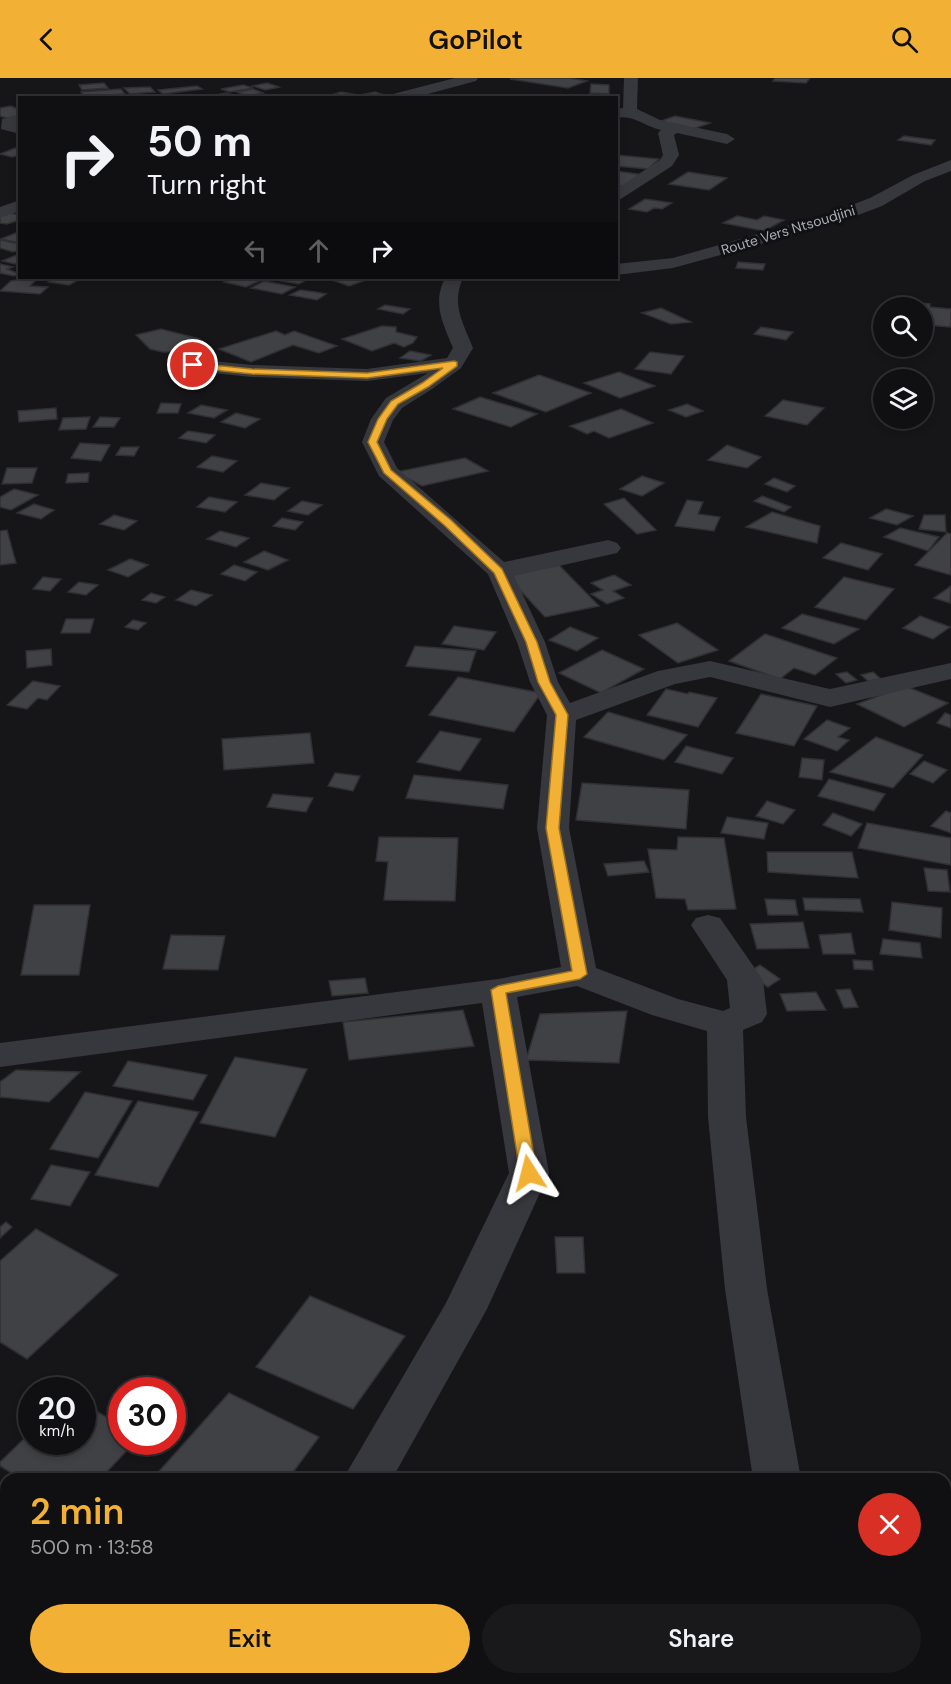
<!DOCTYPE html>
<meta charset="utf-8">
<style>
:root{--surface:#101012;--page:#19191b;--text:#f1f3f6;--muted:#9c9d9f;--line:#303032;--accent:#f2b134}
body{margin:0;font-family:"DM Sans",sans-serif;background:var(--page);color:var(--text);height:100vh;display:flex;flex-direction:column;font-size:22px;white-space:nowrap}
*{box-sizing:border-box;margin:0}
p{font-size:20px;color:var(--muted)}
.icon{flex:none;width:33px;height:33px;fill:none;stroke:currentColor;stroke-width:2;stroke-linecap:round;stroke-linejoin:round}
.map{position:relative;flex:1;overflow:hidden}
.sheet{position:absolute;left:0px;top:1395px;width:951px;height:212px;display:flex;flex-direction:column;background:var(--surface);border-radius:18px 18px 0 0;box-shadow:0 3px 9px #0003,0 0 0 2px var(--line)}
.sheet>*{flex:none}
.top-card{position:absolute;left:18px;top:18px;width:600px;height:183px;border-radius:0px;box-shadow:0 3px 9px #0003,0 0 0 2px var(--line);background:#101012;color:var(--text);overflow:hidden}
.fabs{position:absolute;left:873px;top:219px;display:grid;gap:12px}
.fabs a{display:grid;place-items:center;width:60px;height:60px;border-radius:50%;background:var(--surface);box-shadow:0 3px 9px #0003,0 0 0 2px var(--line);font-size:30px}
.speed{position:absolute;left:18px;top:1299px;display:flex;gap:12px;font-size:30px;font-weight:700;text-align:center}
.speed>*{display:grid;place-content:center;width:78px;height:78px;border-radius:50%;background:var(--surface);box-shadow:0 3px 9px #0003,0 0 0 2px var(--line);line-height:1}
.speed small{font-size:15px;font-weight:400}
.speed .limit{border:9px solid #d22;background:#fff;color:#111}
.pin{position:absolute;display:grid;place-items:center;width:51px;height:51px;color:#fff;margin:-26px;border:3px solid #fff;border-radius:50%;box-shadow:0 2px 6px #0007}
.me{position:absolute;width:66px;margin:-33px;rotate:351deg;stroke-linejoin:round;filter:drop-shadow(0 0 4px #0008)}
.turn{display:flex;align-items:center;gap:21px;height:126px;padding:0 30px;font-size:27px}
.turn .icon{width:78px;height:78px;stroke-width:2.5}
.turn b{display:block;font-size:42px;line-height:51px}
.lanes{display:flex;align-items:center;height:57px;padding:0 30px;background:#0003;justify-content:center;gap:30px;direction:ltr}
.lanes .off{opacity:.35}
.round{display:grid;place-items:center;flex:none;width:63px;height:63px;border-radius:32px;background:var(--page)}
.head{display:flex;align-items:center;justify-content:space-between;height:102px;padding:0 30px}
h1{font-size:36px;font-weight:600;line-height:45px;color:var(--accent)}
.action{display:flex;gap:12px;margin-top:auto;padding:12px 30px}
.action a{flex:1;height:69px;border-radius:36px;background:var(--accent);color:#111;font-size:24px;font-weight:600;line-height:69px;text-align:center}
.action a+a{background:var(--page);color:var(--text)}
header{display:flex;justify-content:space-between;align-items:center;height:78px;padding:0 30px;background:var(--accent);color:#111;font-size:27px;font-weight:600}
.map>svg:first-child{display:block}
</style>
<header><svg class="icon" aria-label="back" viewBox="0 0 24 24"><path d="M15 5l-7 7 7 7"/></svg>GoPilot<svg class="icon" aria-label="search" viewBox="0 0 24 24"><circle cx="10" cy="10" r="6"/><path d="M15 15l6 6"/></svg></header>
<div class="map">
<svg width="951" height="1606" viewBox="0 0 951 1606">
<rect width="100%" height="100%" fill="#161618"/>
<path fill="#404145" stroke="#303034" stroke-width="1.5" d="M513 0H570L587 3 568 10 510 1Z
M775 0H810L806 5 773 3Z
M104 5 108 10 82 12 79 7Z
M267 5 279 9 265 12 253 8Z
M591 6 609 7V16L590 15Z
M243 7 253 10 230 14 221 11Z
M197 8 202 11 163 16 158 12Z
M150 9 155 14 130 16 124 10Z
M121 11 125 16 84 19 81 14Z
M253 11 263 15 247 18 237 14Z
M341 14 358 17 350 20 328 18Z
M375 14 387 18 370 20 361 17Z
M226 15 241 19H207Z
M11 28 20 32V38L6 40 0 38V30Z
M675 38 710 45 693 51 658 44Z
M904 58 935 62 931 67 898 62Z
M15 70 20 71V77L12 79 0 76Z
M616 77 659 81 648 91 616 88Z
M616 93 644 97 626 109 616 107Z
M688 94 727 100 709 112 669 106Z
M645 121 672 125 662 131 654 130 647 134 629 131Z
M10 135 20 137V142L7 146 0 145V138Z
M737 138 757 142 764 138 784 142 764 153 723 145Z
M18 154 20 165 1 161Z
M0 162 20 166V172L13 174 0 170Z
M19 176 20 187 2 183Z
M738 184 765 186 763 192 736 190Z
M0 186 13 189 7 191 20 196 14 198 0 195Z
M55 200H82L69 207 48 204Z
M234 200H244L259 203 246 209 224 204Z
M271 200H310L299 206 269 201Z
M341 200H366L369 201 349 208 332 202Z
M22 201 36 202 30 208 48 209 40 216 0 213 11 203Z
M264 203 295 209 282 216 251 210Z
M300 212 315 214 326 216 317 222 290 217Z
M910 224 930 226V229L951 231V249L926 247 922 242V230H910Z
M385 227 410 231 403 236 378 231Z
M661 230 691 244 671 246 642 235Z
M382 248 396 249V254L417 259 413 265 404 269 394 265 372 273 342 261Z
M761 249 793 254 786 262 754 256Z
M161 251 200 261 198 274H163L150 271 136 257Z
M276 253 285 257 294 253 337 268 319 275 293 267 251 284 219 271Z
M410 273 431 277 421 283 400 280Z
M650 274 684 278 671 296 635 291Z
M619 294 655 308 620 320 584 305Z
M539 297 591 315 546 334 493 315Z
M480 319 537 336 511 349 453 331Z
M783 322 824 330 807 347 765 338Z
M161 325 181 326 178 335H157Z
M687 326 703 333 686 339 669 332Z
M201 327 227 332 214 340 188 335Z
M56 330 57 341 19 344 18 333Z
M621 331 653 345 609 360 594 353 587 356 570 348Z
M236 335 260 341 245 350 221 344Z
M90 339 86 351 59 352 63 340Z
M100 339 120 340 114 349H93Z
M188 353 215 357 206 365 179 360Z
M80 365 110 367 101 383 71 380Z
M727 367 761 379 747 390 708 382Z
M121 369H139L134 378 116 377Z
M212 378 237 383 223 394 197 389Z
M465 380 488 393 422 408 396 394Z
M7 390H37L32 405 2 406Z
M89 395 88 404 66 405 68 396Z
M642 398 664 405 642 418 620 411Z
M774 400 795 408 787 414 765 406Z
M261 405 289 410 274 422 245 417Z
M14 411 38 417 11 432 0 429V419Z
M762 418 791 429 784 434 754 423Z
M209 419 237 424 225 434 197 429Z
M624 420 656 452 637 456 604 426Z
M687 422 703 424 698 436 720 439 714 453 675 448Z
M302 423 322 427 308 437 288 433Z
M34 426 54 432 41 441 17 435Z
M886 431 913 438 897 447 870 440Z
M772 434 820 448 817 465 746 449Z
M114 437 137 443 124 452 100 446Z
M924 437H945L946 454 919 451Z
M282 440 303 444 295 452 273 448Z
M900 450 939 459 928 473 884 459Z
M7 452 16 485 0 487V453Z
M220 453 249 460 236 469 207 461Z
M947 455 951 456V497L915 487Z
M841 465 882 476 868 492 823 480Z
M264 473 288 482 268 492 244 484Z
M130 481 148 487 128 499 108 492Z
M234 487 257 494 245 503 221 496Z
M559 487 599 528 545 539 506 497Z
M614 497 631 507 613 513 624 520 607 526 591 516 603 512 591 505Z
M43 499 61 501 50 513 33 511Z
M844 499 894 511 866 542 815 529Z
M79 504 98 507 86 517 68 514Z
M951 508 950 525 934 520Z
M191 512 212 517 196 528 176 522Z
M151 515 165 519 156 525 142 522Z
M802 536 859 551 834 566 782 550Z
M920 538 950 549 933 561 903 550Z
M66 541H94L90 555H61Z
M133 542 146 545 138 552 125 549Z
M677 545 718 572 678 585 639 557Z
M454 548 496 554 484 572 442 566Z
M570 549 598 560 577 573 549 562Z
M765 556 837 580 815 597 794 590 780 601 729 583Z
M415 568 476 573 469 594 406 588Z
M51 571 52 587 27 590 26 573Z
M602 572 644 591 601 615 559 595Z
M847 594 857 602 846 605 836 596Z
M873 594 881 601 868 603 861 597Z
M458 599 541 615 514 654 429 637Z
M33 603 60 608 47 622 38 620 27 631 7 627Z
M905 608 948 625 904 649 857 626Z
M666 611 688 616 689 614 717 620 698 649 647 637Z
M761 616 817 628 794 668 736 655Z
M608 634 687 657 664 682 584 659Z
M945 635 951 637V650L937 645Z
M827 642 850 650 838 659 849 662 837 673 804 661Z
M440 653 481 661 460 693 417 684Z
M310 655 314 685 224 692 222 661Z
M876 659 923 677 893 710 830 694Z
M686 668 733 680 722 696 675 684Z
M802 680 824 682 822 702 799 699Z
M924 683 947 692 933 705 910 696Z
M335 695 360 698 353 713 328 708Z
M414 697 508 707 503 731 406 720Z
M829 701 885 716 874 733 818 718Z
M582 705 689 712 686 751 576 742Z
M273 716 313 720 306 734 267 729Z
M767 723 795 732 783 746 756 738Z
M946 733 951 735V755L931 748Z
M833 735 862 746 851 758 823 747Z
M727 739 768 745 764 761 721 755Z
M867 745 951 760V787L858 770Z
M379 759 458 760 455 823 384 822 388 784 376 783Z
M678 759 724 760 736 831 688 832 685 821 656 820 648 771 677 772Z
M767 774H852L858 800 768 794Z
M644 783 649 794 608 798 604 786Z
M924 790 947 792 950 814 928 813Z
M803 820 860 821 863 834 805 832Z
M765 821 795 822 798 837H768Z
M892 824 942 830 941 860 889 852Z
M34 827H90L79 897H21Z
M803 844 809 870 757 871 750 846Z
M851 855 855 876H823L819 857Z
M171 857 225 858 218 892 163 891Z
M883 861 920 865 922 880 880 876Z
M853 882 872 883 873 892 854 891Z
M760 887 780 901 768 909 747 895Z
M365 900 368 915 332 918 329 903Z
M850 911 858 929 844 930 836 912Z
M816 914 826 932 787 933 780 916Z
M463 932 474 968 349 982 343 944Z
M627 933 619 985 526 982 540 936Z
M235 979 307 991 275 1059 200 1045Z
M128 983 207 997 193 1022 113 1008Z
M16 992 80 994 49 1024 0 1019V1004Z
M85 1014 132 1023 98 1080 50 1071Z
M138 1023 199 1034 158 1109 95 1097Z
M51 1087 90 1094 70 1128 31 1121Z
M6 1144 12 1149 0 1160V1149Z
M36 1151 118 1197 27 1281 0 1264V1183Z
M555 1159H583L585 1195H557Z
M310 1218 405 1258 353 1331 256 1289Z
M229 1315 319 1359 288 1401 153 1400Z
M82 1325 122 1348V1364H135L100 1401H21L0 1388V1384L32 1353V1364H82Z
M0 1428 6 1432V1452L0 1459Z"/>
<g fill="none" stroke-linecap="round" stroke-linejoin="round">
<path fill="#37383d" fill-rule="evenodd" d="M624 0H638L637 31 660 42 727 56 735 61 727 66 677 55 674 57 679 77 672 88 616 124V111L660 82 663 77 658 55 661 52C643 48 634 36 616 40V31L623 30Z
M20 36V45L16 46 20 47V56L1 51 2 41Z
M951 82V93L925 103 882 128 837 145 673 190 616 197V186L673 180 825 137 870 120 913 97Z
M445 200H463C451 226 463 245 473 270L461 290 432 311 402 330 393 342 384 364 397 390 504 484 608 462 617 465 621 470 617 475 514 498 545 564 558 604 570 625 658 593 710 583 830 611 951 585V601L830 629 710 599 675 606 576 642 569 750 596 890 678 921 723 933 730 930 727 902 691 847 696 840 708 837 720 840 763 902 767 936 762 944 743 952 746 1039 767 1211 801 1401H753L725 1211 708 1039 707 953 652 937 577 908 517 919 549 1095 487 1231 392 1401H343L446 1225 509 1095 482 925 0 989V965L498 901 561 889 537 750 547 637 530 604 517 564 488 496 379 398 362 364 371 341 386 320 428 295 367 303 252 299 193 293 186 291 183 287 186 283 193 281 252 287 367 291 447 280 453 270C443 245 432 226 445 200Z
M165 1600H220L217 1606H163Z
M798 1600H850L851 1606H799Z"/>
<path fill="#37383d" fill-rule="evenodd" d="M455 0H478L476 3 413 20H387L389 17Z
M20 122V133L0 140V129Z"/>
</g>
<path fill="#f2b134" stroke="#9d7322" stroke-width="1.5" d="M454 283 457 284V288L428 309 398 326 387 341 377 364 391 392 451 442 502 491 537 564 550 604 568 637 559 750 587 896 580 901 506 915 537 1095 534 1099H523L520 1095 491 912 498 908 572 893 546 750 556 637 538 604 526 564 494 495 444 447 384 395 368 364 378 341 391 323 422 305 443 290 367 300 252 296 193 290 189 287 193 285 252 291 367 295Z"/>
<g text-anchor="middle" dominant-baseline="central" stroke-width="6" stroke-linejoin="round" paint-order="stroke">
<g font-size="14" fill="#a8adb8" stroke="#111113">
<text transform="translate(788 152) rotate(-17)">Route Vers Ntsoudjini</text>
</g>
</g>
</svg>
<div class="fabs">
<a><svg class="icon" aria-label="search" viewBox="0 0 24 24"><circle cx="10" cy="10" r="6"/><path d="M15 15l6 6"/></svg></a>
<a><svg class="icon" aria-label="layers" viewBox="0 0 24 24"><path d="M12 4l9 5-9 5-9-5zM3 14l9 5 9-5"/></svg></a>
</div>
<div class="speed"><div>20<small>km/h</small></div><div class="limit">30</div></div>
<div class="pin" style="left:193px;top:287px;background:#d93025"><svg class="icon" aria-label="arrive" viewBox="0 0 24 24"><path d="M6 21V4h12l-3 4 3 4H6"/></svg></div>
<svg class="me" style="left:529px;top:1095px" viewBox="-20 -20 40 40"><path d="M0-17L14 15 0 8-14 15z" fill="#f2b134" stroke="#fff" stroke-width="4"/></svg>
<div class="top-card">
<div class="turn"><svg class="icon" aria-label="right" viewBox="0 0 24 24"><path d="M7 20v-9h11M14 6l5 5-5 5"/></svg><div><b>50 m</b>Turn right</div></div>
<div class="lanes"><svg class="icon off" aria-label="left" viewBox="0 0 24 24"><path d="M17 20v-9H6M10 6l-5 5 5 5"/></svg><svg class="icon off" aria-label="ahead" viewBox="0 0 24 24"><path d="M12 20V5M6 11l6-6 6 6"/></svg><svg class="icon" aria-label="right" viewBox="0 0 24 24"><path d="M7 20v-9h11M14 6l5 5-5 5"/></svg></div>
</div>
<section class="sheet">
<div class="head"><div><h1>2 min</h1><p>500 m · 13:58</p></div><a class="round" style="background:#d93025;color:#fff"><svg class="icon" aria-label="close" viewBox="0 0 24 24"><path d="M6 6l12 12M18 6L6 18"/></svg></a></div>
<div class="action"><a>Exit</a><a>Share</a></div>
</section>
</div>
